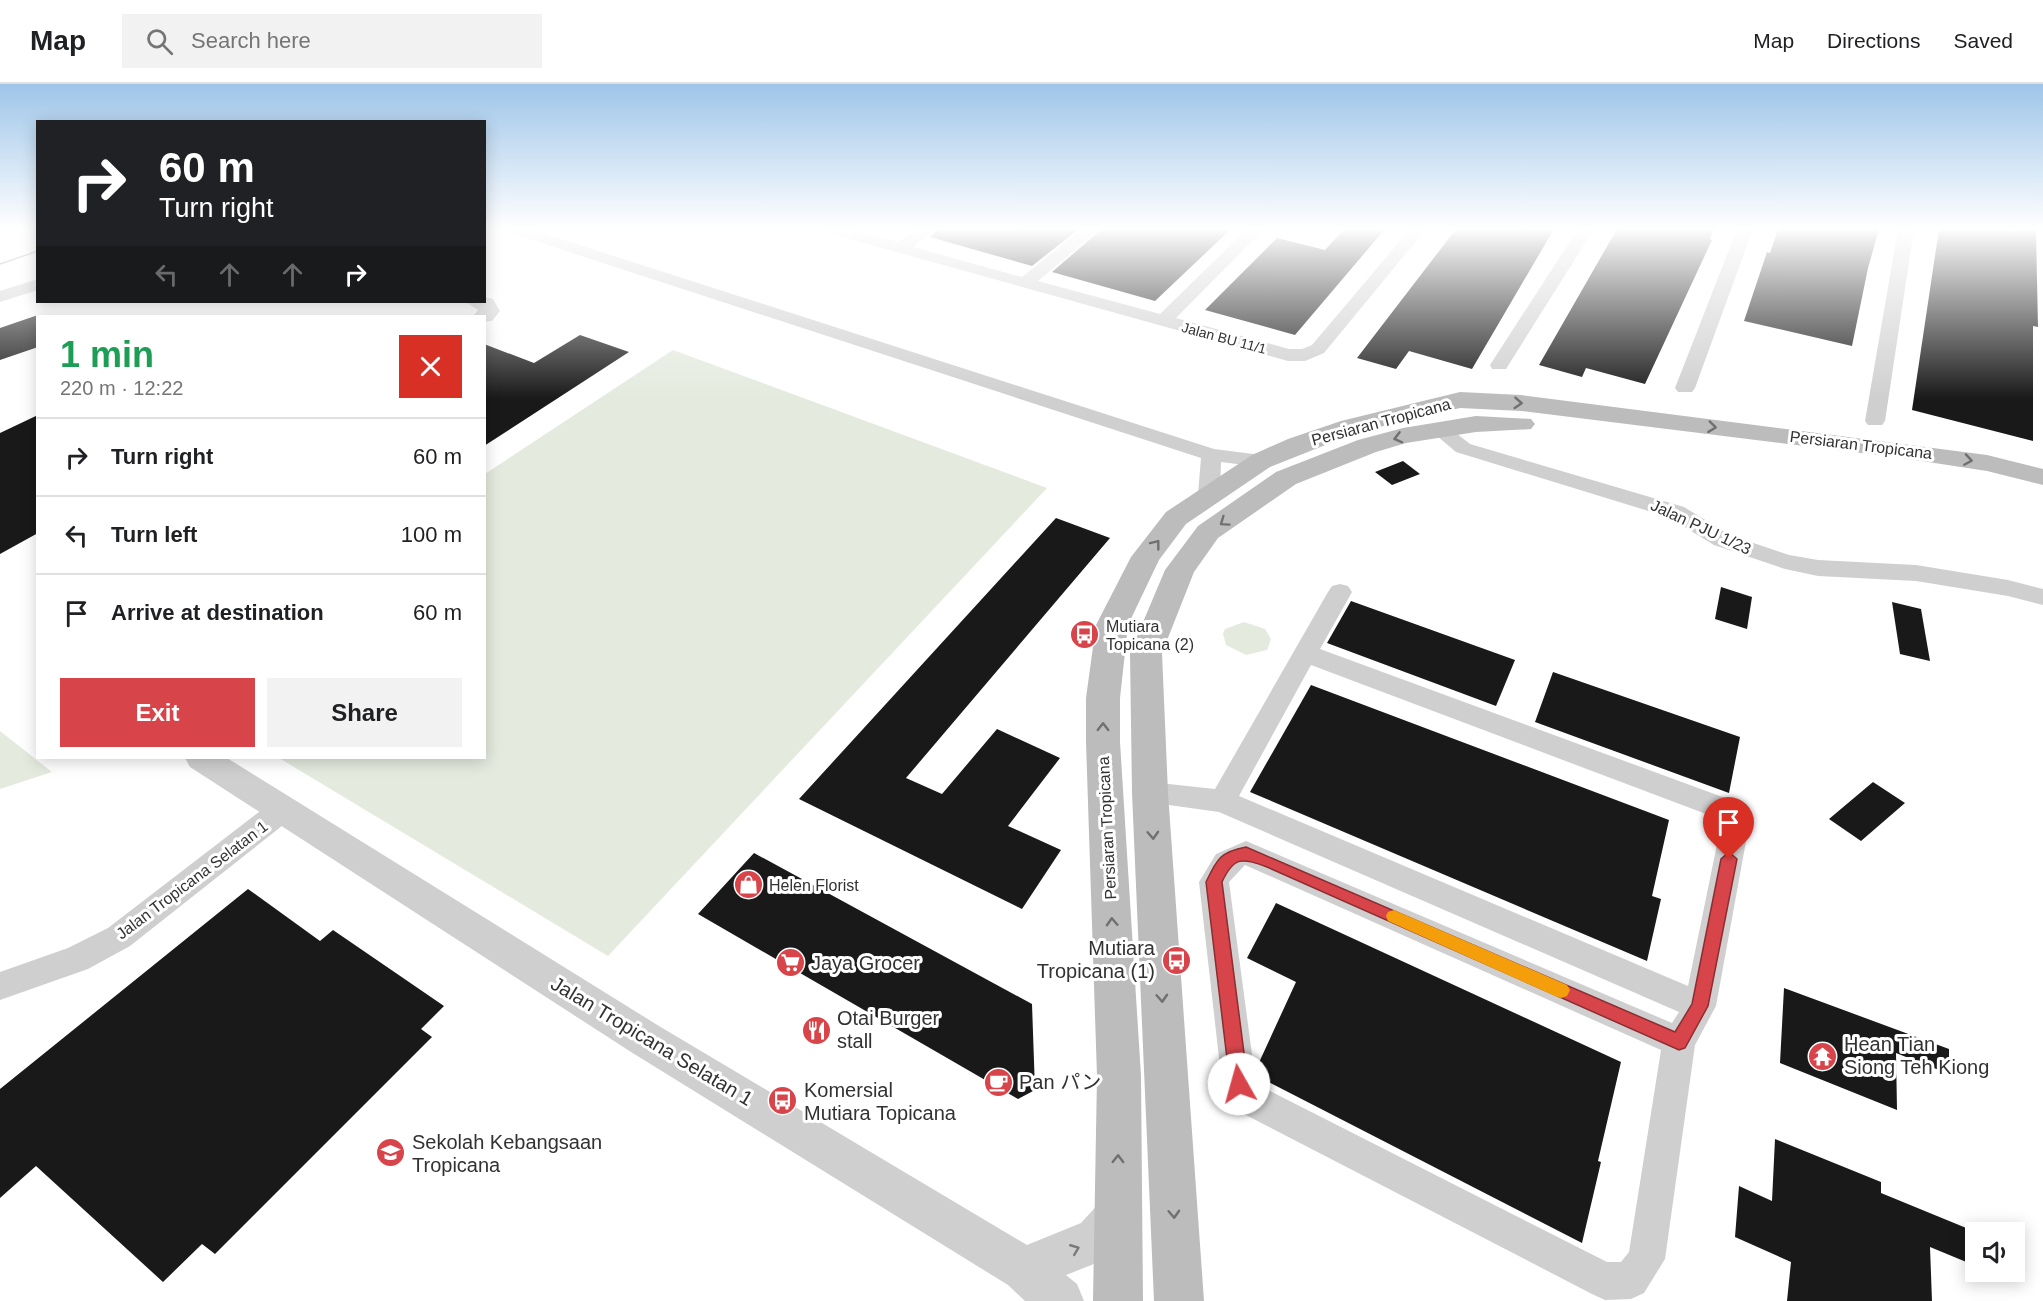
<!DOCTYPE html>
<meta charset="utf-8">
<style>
:root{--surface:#fff;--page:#f2f2f2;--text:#202124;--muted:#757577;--line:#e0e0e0;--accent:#d7454b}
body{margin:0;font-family:Helvetica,"Noto Sans JP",sans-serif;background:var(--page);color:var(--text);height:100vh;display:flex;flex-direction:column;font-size:22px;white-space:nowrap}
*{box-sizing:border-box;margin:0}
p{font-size:20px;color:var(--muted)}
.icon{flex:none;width:33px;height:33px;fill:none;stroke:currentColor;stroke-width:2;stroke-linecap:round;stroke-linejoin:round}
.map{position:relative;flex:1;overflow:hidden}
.panel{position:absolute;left:36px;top:231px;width:450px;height:444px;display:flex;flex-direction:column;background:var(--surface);border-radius:0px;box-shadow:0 3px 15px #0003}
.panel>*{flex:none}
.banner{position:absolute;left:36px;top:36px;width:450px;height:183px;border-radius:0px;box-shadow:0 3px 15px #0003;background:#202124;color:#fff;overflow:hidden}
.fabs{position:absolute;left:1965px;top:1138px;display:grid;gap:12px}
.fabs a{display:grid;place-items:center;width:60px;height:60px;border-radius:0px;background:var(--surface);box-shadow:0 3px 15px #0003;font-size:30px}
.pin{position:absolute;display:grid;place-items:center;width:51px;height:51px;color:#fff;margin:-62px -26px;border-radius:50% 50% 50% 0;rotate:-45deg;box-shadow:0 0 6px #0007}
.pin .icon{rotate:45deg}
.me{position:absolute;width:66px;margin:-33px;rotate:353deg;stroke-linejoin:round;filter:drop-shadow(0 0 4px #0008)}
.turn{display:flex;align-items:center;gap:21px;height:126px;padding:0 24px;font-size:27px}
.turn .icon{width:78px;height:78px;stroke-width:2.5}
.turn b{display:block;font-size:42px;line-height:51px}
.lanes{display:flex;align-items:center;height:57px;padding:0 24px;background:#0003;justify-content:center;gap:30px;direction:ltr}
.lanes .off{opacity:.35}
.round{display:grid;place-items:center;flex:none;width:63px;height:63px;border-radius:0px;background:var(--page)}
.head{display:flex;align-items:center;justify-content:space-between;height:102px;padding:0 24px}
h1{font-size:36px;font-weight:700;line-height:45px;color:#1e9e55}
.button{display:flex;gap:12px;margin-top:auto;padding:12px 24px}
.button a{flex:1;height:69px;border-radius:0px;background:var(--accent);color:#fff;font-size:24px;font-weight:700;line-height:69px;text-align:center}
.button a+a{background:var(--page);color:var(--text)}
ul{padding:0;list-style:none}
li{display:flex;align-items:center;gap:18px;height:78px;padding:0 24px;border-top:2px solid var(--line)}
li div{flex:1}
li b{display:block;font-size:22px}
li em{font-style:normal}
header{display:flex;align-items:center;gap:36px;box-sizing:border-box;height:84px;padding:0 30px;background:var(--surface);border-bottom:2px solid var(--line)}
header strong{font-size:28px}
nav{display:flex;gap:33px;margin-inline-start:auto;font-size:21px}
.search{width:420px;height:54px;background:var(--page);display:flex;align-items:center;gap:15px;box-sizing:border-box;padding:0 21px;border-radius:0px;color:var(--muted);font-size:22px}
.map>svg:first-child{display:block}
</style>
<header>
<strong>Map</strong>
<div class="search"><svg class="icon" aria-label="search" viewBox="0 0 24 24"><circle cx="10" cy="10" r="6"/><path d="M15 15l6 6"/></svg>Search here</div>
<nav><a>Map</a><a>Directions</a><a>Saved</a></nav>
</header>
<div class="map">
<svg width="2043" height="1217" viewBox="0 0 2043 1217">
<rect width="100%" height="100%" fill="#fff"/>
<path fill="#e4eade" d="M673 266 1047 404 608 872 279 674H484L485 390Z
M1244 538 1265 545 1271 555 1267 566 1246 571 1226 561 1223 550 1225 545Z
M0 647 52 688 0 705Z"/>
<path fill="#191919" d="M938 145H1079L1032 182 930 153Z
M1102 145H1231L1155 217 1052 188Z
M1344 145H1385L1295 251 1205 226 1277 154 1325 166Z
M1456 145H1554L1472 285 1409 267 1396 285 1357 274Z
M1617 145H1714L1710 155 1712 156 1645 300 1586 284 1582 293 1539 281Z
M1778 145H1879L1868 184 1852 262 1744 237 1767 168 1770 169Z
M1939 145 2036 147 2038 243 2033 242V357L1912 326Z
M38 231V263L0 276V244Z
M580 251 629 268 484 362V260L534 279Z
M38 331V449L0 470V349Z
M1403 377 1420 390 1392 401 1375 388Z
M1056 434 1110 454 906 694 942 710 997 645 1060 674 1008 742 1061 766 1022 825 799 715Z
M1721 503 1752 513 1747 545 1715 535Z
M1351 517 1515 576 1496 622 1327 559Z
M1892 518 1921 525 1930 577 1900 570Z
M1553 588 1740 653 1729 709 1535 638Z
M1311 601 1669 736 1652 812 1661 815 1647 877 1250 708Z
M1873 698 1905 719 1861 757 1829 735Z
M754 769 1032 920 1035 1006 1018 1015 698 830Z
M248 805 320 857 333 846 444 922 421 945 432 953 215 1170 202 1160 163 1198 36 1082 0 1114V1005Z
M1276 819 1621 978 1598 1077 1601 1078 1582 1159 1257 992 1256 985 1296 898 1247 874Z
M1784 904 1949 965V990L1896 969 1897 1026 1780 979Z
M1775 1055 1881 1098V1109L1976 1148V1182L1930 1163 1932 1217H1787L1791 1178 1735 1153 1739 1102 1772 1117Z"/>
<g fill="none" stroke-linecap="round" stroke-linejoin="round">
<path fill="#cfcfcf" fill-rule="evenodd" d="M506 145H530L1214 365 1261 371 1268 373 1271 377 1268 381 1261 383 1221 378 1220 410 1217 415H1201L1198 410 1201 374 508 148Z
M823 145H848L898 158 918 145H936L913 163 1022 193 1082 145H1100L1038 197 1160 230 1247 145H1264L1176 234 1289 265H1302L1312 261 1410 145H1426L1324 269 1305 277H1288L825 148Z
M1578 145H1594L1506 285H1492L1490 281Z
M1737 145H1753L1695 304 1692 308H1678L1675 304Z
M1898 145H1914L1885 337 1882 341H1868L1865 337Z
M38 195V206L0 218V207Z
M1440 340 1447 342 1470 360 1684 423 1730 451 1789 471 1818 476 1916 481 2008 496 2043 505V521L2008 512 1916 497 1818 492 1785 485 1714 461 1668 433 1456 368 1430 346 1433 342Z
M1340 500 1348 502 1352 508 1320 565 1747 722 1751 730 1716 922 1695 961 1665 1175 1644 1209 1631 1215 1605 1216 1592 1210 1242 1029 1227 1011 1222 1000 1199 798 1216 770 1246 757 1672 939 1679 928 1219 728 1140 717 1136 709 1140 701 1150 698 1215 705 1328 508 1332 502ZM1311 581 1722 736 1688 902 1239 712ZM1245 781 1661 966 1629 1168 1621 1178H1607L1266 1005 1255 993 1229 798Z
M282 715 292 718 296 726 292 734 130 862 88 885 0 916V888L68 864 108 844 272 718Z"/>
<path fill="#cfcfcf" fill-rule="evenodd" d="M484 213 493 215 500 227 492 237 484 238V232H473L478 226 466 218H484Z
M185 674H227L659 942 1027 1161 1081 1139 1101 1117 1117 1111 1133 1117 1139 1133C1123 1173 1103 1176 1066 1191L1077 1200 1084 1217H1025L1008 1201 631 968 190 683Z"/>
<path fill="#bcbcbc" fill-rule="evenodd" d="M1460 308 1521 311 1987 371 2043 385V401L1987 387 1902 374 1521 327 1460 324 1358 348 1270 383 1186 440 1159 476 1128 541 1120 614V658L1141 992 1143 1217H1093L1097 992 1086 658V614L1096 541 1131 473 1166 428 1252 371 1288 355 1341 337Z
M1476 332 1531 335 1535 340 1531 345 1476 348 1406 359 1376 368 1296 400 1218 454 1194 488 1162 569 1168 709 1204 1217H1154L1132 709 1130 569 1165 486 1198 442 1276 388 1358 356 1403 344Z"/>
<path stroke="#878787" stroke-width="1.5" d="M0 180 38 167"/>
</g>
<defs><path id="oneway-chevron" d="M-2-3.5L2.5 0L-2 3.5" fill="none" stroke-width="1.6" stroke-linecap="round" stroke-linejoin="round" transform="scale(1.5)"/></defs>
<g stroke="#707070">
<use href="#oneway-chevron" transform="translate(1518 319) rotate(4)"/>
<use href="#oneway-chevron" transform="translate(1712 343) rotate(7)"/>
<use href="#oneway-chevron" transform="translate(1398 354) rotate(166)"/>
<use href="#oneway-chevron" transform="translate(1968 376) rotate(9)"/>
<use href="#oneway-chevron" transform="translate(1224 438) rotate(145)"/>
<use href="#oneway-chevron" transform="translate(1156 460) rotate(-52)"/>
<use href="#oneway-chevron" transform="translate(1103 643) rotate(-90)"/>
<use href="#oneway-chevron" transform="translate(1153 751) rotate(87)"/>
<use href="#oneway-chevron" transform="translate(1112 838) rotate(-93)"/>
<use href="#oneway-chevron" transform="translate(1162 914) rotate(87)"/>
<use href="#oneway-chevron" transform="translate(1118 1075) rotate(-89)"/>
<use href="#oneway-chevron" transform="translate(1174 1130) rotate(87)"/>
</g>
<use stroke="#797979" href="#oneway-chevron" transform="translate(1075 1165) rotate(-22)"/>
<linearGradient id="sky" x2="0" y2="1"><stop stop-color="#9ec5e9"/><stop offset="0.46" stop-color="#fff"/><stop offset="1" stop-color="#fff" stop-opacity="0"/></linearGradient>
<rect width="2043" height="315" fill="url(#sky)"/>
<path fill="#d7454b" stroke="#8c2d31" stroke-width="1.5" d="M1246 763 1675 948 1692 920 1721 775 1729 768 1737 775 1708 922 1685 964 1679 966 1267 783C1242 774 1234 772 1222 798L1248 1000 1246 1006 1239 1009 1233 1006 1230 1000 1206 798C1217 775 1220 768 1246 763Z"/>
<path fill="#f59e0b" d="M1394 826 1567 901 1570 906 1567 912 1561 914 1555 912 1388 837 1386 832 1388 828Z"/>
<defs>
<symbol id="bus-disc" viewBox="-11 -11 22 22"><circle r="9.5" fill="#d7454b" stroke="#fff"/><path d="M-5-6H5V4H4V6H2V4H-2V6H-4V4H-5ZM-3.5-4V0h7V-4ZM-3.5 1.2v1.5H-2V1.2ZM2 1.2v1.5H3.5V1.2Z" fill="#fff"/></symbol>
<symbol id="shop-disc" viewBox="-11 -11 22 22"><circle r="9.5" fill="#d7454b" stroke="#fff"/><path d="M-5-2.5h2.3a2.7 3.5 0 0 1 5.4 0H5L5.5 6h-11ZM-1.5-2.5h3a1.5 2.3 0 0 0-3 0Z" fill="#fff"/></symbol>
<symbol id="supermarket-disc" viewBox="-11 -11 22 22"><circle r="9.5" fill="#d7454b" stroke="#fff"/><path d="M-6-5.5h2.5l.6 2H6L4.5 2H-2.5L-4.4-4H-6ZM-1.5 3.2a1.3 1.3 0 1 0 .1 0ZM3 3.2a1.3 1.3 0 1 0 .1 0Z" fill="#fff"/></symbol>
<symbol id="restaurant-disc" viewBox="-11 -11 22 22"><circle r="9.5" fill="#d7454b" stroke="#fff"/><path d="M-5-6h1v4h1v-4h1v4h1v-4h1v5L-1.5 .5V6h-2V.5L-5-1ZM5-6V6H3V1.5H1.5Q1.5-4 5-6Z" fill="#fff"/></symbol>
<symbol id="temple-disc" viewBox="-11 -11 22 22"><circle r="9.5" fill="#d7454b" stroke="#fff"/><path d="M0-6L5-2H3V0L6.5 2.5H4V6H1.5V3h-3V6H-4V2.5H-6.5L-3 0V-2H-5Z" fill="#fff"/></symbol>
<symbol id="cafe-disc" viewBox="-11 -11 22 22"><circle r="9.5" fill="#d7454b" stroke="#fff"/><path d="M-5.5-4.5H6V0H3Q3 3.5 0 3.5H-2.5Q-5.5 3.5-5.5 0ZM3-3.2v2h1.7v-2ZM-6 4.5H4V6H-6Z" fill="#fff"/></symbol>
<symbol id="school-disc" viewBox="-11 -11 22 22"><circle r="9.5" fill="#d7454b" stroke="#fff"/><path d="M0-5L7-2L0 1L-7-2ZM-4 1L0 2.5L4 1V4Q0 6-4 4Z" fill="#fff"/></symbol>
</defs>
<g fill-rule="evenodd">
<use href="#bus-disc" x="1068" y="534" width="33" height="33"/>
<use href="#shop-disc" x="732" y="784" width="33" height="33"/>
<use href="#bus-disc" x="1160" y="860" width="33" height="33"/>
<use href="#supermarket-disc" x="774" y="862" width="33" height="33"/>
<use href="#restaurant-disc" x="800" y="930" width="33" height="33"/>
<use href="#temple-disc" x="1806" y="956" width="33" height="33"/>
<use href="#cafe-disc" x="982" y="982" width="33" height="33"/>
<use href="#bus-disc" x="766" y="1000" width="33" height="33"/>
<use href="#school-disc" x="374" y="1052" width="33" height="33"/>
</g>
<g text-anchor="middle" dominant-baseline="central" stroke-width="6" stroke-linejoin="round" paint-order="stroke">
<g font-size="14" fill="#323232" stroke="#fff">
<text transform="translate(1224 254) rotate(15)">Jalan BU 11/1</text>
</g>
<g font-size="16" fill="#323232" stroke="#fff">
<text transform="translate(1381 338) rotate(-15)">Persiaran Tropicana</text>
<text transform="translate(1861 361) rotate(7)">Persiaran Tropicana</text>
<text transform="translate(1701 443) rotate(25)">Jalan PJU 1/23</text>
<text transform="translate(1107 744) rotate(-93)">Persiaran Tropicana</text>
<text transform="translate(192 796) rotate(-37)">Jalan Tropicana Selatan 1</text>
</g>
<g font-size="16" fill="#323232" stroke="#fff" text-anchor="start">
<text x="1106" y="542">Mutiara<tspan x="1106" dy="18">Topicana (2)</tspan></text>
<text x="769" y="801">Helen Florist</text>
</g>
<g font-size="20" fill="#323232" stroke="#fff" text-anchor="start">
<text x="1155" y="864" text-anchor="end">Mutiara<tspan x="1155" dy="23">Tropicana (1)</tspan></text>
<text x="811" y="879">Jaya Grocer</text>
<text x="837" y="934">Otai Burger<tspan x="837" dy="23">stall</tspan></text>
<text x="1844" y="960">Hean Tian<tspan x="1844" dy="23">Siong Teh Kiong</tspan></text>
<text x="1019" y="998">Pan パン</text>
<text x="804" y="1006">Komersial<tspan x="804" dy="23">Mutiara Topicana</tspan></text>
<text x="412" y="1058">Sekolah Kebangsaan<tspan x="412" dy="23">Tropicana</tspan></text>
</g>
<g font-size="20" fill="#323232" stroke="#fff">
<text transform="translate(652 957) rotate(31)">Jalan Tropicana Selatan 1</text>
</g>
</g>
</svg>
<div class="fabs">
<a><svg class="icon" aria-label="sound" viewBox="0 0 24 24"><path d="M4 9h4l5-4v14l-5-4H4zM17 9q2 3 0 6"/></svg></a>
</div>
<div class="pin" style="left:1729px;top:775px;background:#d93025"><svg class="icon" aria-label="arrive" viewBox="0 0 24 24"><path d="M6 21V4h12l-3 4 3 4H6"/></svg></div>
<svg class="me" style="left:1239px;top:1000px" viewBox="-20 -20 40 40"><circle r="19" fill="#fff"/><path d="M0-13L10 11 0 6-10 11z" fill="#d7454b"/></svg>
<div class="banner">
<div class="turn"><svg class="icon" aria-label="right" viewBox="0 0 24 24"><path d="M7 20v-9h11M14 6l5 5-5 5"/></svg><div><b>60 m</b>Turn right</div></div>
<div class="lanes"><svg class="icon off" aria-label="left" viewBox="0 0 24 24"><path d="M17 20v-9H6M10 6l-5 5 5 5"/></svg><svg class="icon off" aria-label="ahead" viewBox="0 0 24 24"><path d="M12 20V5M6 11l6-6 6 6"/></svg><svg class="icon off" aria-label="ahead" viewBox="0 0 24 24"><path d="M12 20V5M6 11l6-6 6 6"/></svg><svg class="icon" aria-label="right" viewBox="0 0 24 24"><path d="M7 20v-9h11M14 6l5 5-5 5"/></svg></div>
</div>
<section class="panel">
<div class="head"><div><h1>1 min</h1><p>220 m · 12:22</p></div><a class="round" style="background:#d93025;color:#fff"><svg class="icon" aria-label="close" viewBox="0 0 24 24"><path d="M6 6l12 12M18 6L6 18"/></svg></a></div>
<ul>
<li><svg class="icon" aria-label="right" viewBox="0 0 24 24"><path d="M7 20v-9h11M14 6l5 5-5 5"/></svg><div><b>Turn right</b></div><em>60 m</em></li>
<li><svg class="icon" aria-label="left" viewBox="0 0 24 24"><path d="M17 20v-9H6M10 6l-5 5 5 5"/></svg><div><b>Turn left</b></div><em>100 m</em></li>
<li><svg class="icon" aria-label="arrive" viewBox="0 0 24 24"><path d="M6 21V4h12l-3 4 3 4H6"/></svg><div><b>Arrive at destination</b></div><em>60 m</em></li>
</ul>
<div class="button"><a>Exit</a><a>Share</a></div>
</section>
</div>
